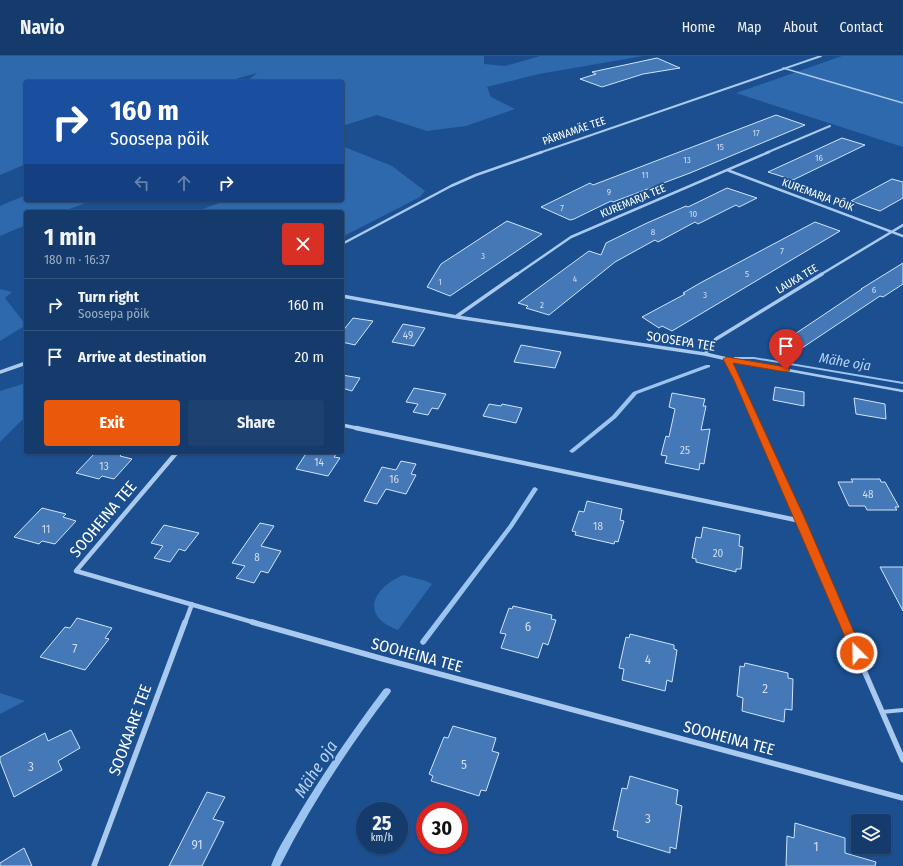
<!DOCTYPE html>
<meta charset="utf-8">
<style>
:root{--surface:#143b6b;--page:#1d4271;--text:#f1f3f6;--muted:#9dadc1;--line:#33557e;--accent:#ea580c}
body{margin:0;font-family:"Fira Sans Condensed",sans-serif;background:var(--page);color:var(--text);height:100vh;display:flex;flex-direction:column;font-size:15px;white-space:nowrap}
*{box-sizing:border-box;margin:0}
p{font-size:13px;color:var(--muted)}
.icon{flex:none;width:22px;height:22px;fill:none;stroke:currentColor;stroke-width:2;stroke-linecap:round;stroke-linejoin:round}
.map{position:relative;flex:1;overflow:hidden}
.drawer{position:absolute;left:24px;top:154px;width:320px;height:244px;display:flex;flex-direction:column;background:var(--surface);border-radius:4px;box-shadow:0 1px 3px #0004,0 0 0 1px var(--line)}
.drawer>*{flex:none}
.hud{position:absolute;left:24px;top:24px;width:320px;height:122px;border-radius:4px;box-shadow:0 1px 3px #0004,0 0 0 1px var(--line);background:#1a4fa0;color:#fff;overflow:hidden}
.tools{position:absolute;left:851px;top:758px;display:grid;gap:8px}
.tools a{display:grid;place-items:center;width:40px;height:40px;border-radius:4px;background:var(--surface);box-shadow:0 1px 3px #0004,0 0 0 1px var(--line);font-size:20px}
.speed{position:absolute;left:356px;top:746px;display:flex;gap:8px;font-size:20px;font-weight:700;text-align:center}
.speed>*{display:grid;place-content:center;width:52px;height:52px;border-radius:50%;background:var(--surface);box-shadow:0 1px 3px #0004,0 0 0 1px var(--line);line-height:1}
.speed small{font-size:10px;font-weight:400}
.speed .limit{border:6px solid #d22;background:#fff;color:#111}
.pin{position:absolute;display:grid;place-items:center;width:34px;height:34px;color:#fff;margin:-41px -17px;border-radius:50% 50% 50% 0;rotate:-45deg;box-shadow:0 0 4px #0007}
.pin .icon{rotate:45deg}
.me{position:absolute;width:44px;margin:-22px;rotate:337deg;stroke-linejoin:round;filter:drop-shadow(0 0 3px #0008)}
.turn{display:flex;align-items:center;gap:14px;height:84px;padding:0 20px;font-size:18px}
.turn .icon{width:52px;height:52px;stroke-width:2.5}
.turn b{display:block;font-size:28px;line-height:34px}
.lanes{display:flex;align-items:center;height:38px;padding:0 20px;background:#0003;justify-content:center;gap:20px;direction:ltr}
.lanes .off{opacity:.35}
.round{display:grid;place-items:center;flex:none;width:42px;height:42px;border-radius:4px;background:var(--page)}
.overview{display:flex;align-items:center;justify-content:space-between;height:68px;padding:0 20px}
h1{font-size:24px;font-weight:700;line-height:30px}
.action{display:flex;gap:8px;margin-top:auto;padding:8px 20px}
.action a{flex:1;height:46px;border-radius:4px;background:var(--accent);color:#fff;font-size:16px;font-weight:700;line-height:46px;text-align:center}
.action a+a{background:var(--page);color:var(--text)}
ul{padding:0;list-style:none}
li{display:flex;align-items:center;gap:12px;height:52px;padding:0 20px;border-top:1px solid var(--line)}
li div{flex:1}
li b{display:block;font-size:15px}
li em{font-style:normal}
header{display:flex;align-items:center;gap:24px;box-sizing:border-box;height:56px;padding:0 20px;background:var(--surface);border-bottom:1px solid var(--line)}
header strong{font-size:19px}
nav{display:flex;gap:22px;margin-inline-start:auto;font-size:14px}
.map>svg:first-child{display:block}
</style>
<header>
<strong>Navio</strong>
<nav><a>Home</a><a>Map</a><a>About</a><a>Contact</a></nav>
</header>
<div class="map">
<svg width="903" height="810" viewBox="0 0 903 810">
<rect width="100%" height="100%" fill="#1b4f8f"/>
<path fill="#2e69ad" d="M0 0H484V8L505 10 540 0H643L539 18 487 31 491 41 515 53 466 70 427 75 377 59 342 70V26H246L257 17 225 26H26V108L0 119Z
M842 0H903V91L736 37Z
M342 90 392 110 425 135 420 141 342 181V156H195L227 144H342Z
M26 139V144H94L61 156H26V169L0 180V150Z
M0 233 12 236 5 242 26 269 0 285Z
M26 327V360L0 386V335Z
M403 519 426 525 432 528 398 574C359 560 373 532 403 519Z
M0 637 25 645 0 658Z"/>
<g fill="none" stroke-linecap="round" stroke-linejoin="round">
<path fill="#9cc4f0" fill-rule="evenodd" d="M734 301H754L903 326V328L754 303H736L734 302Z
M706 309H710V311L637 338 616 362 574 396 572 397 569 395 612 360 633 336Z
M535 431 538 433 513 471 425 588 423 589 421 588 420 586 421 584 509 469 533 432Z
M387 632 390 633 391 635 390 637C348 692 311 749 280 810H271C278 791 290 774 300 756 326 713 354 673 384 633Z"/>
</g>
<path fill="#4478b7" stroke="#cfe3fa" d="M657 2 680 12 643 18 602 31 580 23 596 18 592 16Z
M776 59 805 69 690 117 613 146 611 145 574 163 570 164 541 151 590 127 593 129Z
M842 82 865 89 793 124 768 116Z
M892 123 903 126V142L880 155 851 145Z
M727 132 757 142 739 151 736 149 698 168 695 166 658 186 655 184 615 206 549 259 526 252 528 250 518 247 589 195 601 199 606 187 647 167 686 150 688 151Z
M507 165 542 178 450 240 427 231 441 208Z
M815 166 840 175 672 275 662 270 659 272 642 261 685 238 683 237 702 226Z
M903 207V228L883 241 880 240 796 296 780 288 862 233H861Z
M353 262 373 265 355 289 342 286V276Z
M403 268 425 272 414 290 392 286Z
M521 289 561 296 555 312 514 306Z
M342 319 360 322 352 335 342 332Z
M775 331 804 336V350L773 344Z
M414 332 446 338 438 353 432 352 428 359 413 356 418 348 406 346Z
M672 337 705 343 703 350H706L701 374 710 373 704 408 700 407 699 414 665 407 667 400 661 399 666 380 669 381 675 353 669 351Z
M854 342 885 348 886 363 856 358Z
M489 348 501 350 502 348 522 352 516 367 483 360Z
M96 396H124L120 400 132 403 114 423 102 420 99 423 76 417Z
M307 396 320 398 322 396H338L334 401 340 402 328 420 296 413Z
M401 405 416 408 411 418 416 419 406 438 386 433 377 448 364 445 382 411 396 414Z
M851 423H880L881 426H885L899 451H895L897 454H867L865 450H849L838 426H853Z
M587 445 622 453 620 464 624 465 618 486 615 485 614 488 575 479 576 476 572 475 579 455 584 456Z
M42 452 66 458 63 461 76 465 55 488 42 485 39 488 14 481Z
M260 467 274 470 261 490 281 495 268 517 261 515 254 527 236 522 245 510 232 507Z
M164 469 199 477 185 495 179 493 170 506 154 502 163 490 151 487Z
M703 471 740 479 739 490 743 491 741 513H736V516L696 506V503L692 502 696 481 701 482Z
M880 511H903V555Z
M513 550 552 559 551 563 556 564 548 589 543 587 538 602 501 592 506 578 500 577 509 552 512 553Z
M77 562 112 572 105 582 109 583 85 614 40 601 65 571 70 572Z
M630 578 674 589V593L677 594 672 626 667 624 665 635 622 624 624 613 619 612 626 581 629 582Z
M745 607 788 617V622L793 623 792 654 785 653 784 666 742 655 743 642 737 640 740 610 744 611Z
M453 670 496 682 492 695 499 697 486 735 481 734 479 740 431 725 433 720 429 718 444 681 448 682Z
M71 674 80 692 58 705 62 714 14 741 0 705V701L45 677 48 685Z
M630 720 678 734 676 748 682 750 676 793 670 791V797L617 781 618 775 613 774 622 732 627 733Z
M207 736 225 741 213 763 224 766 202 810H169Z
M795 767 845 782V797L876 806 875 810H786L787 780 794 782Z
M24 792 32 810H0V807Z"/>
<g fill="none" stroke-linecap="round" stroke-linejoin="round">
<path stroke="#a9c9ee" stroke-width="1.5" d="M783 12 903 47"/>
<path stroke="#a9c9ee" stroke-width="2.5" d="M727 303 903 335"/>
<path stroke="#a9c9ee" stroke-width="4" d="M882 656 903 654"/>
<path stroke="#a9c9ee" stroke-width="2" d="M539 97 821 0
M766 97 830 70"/>
<path stroke="#a9c9ee" stroke-width="2.5" d="M727 114 903 180
M342 188 451 130 476 119 542 96
M516 219 571 181 769 96
M820 219 903 169"/>
<path stroke="#a9c9ee" stroke-width="3.5" d="M342 240 457 261 705 298 727 303 759 373
M457 260 517 218
M705 298 716 283 822 218
M0 316 26 307
M342 369 361 373"/>
<path stroke="#a9c9ee" stroke-width="4.5" d="M356 372 801 465
M759 372 843 567
M177 396 76 515 256 567
M185 567 192 548"/>
<path stroke="#a9c9ee" stroke-width="5.5" d="M252 566 383 603 903 742
M843 566 903 704
M94 810 185 566"/>
</g>
<path fill="#ea580c" stroke="#983908" d="M727 301 786 311 790 314 786 316 733 307 806 465 863 597 861 600H853L852 597 734 324 723 303Z"/>
<g text-anchor="middle" dominant-baseline="central" stroke-width="3.5" stroke-linejoin="round" paint-order="stroke">
<g font-size="9" fill="#d0dded">
<text x="756" y="77">17</text>
<text x="720" y="91">15</text>
<text x="819" y="102">16</text>
<text x="687" y="104">13</text>
<text x="645" y="119">11</text>
<text x="609" y="136">9</text>
<text x="562" y="152">7</text>
<text x="693" y="158">10</text>
<text x="653" y="176">8</text>
<text x="782" y="195">7</text>
<text x="483" y="200">3</text>
<text x="747" y="218">5</text>
<text x="575" y="223">4</text>
<text x="440" y="226">1</text>
<text x="874" y="234">6</text>
<text x="705" y="239">3</text>
<text x="542" y="249">2</text>
</g>
<g font-size="11" fill="#fff" stroke="#1b4f8f">
<text transform="translate(574 75) rotate(-19)">PÄRNAMÄE TEE</text>
<text transform="translate(818 139) rotate(20)">KUREMARJA PÕIK</text>
<text transform="translate(633 145) rotate(-23)">KUREMARJA TEE</text>
<text transform="translate(797 223) rotate(-31)">LAUKA TEE</text>
</g>
<g font-size="11" fill="#d0dded">
<text x="408" y="279">49</text>
<text x="685" y="394">25</text>
<text x="319" y="406">14</text>
<text x="104" y="410">13</text>
<text x="394" y="423">16</text>
<text x="868" y="438">48</text>
<text x="598" y="470">18</text>
<text x="46" y="473">11</text>
<text x="718" y="497">20</text>
<text x="257" y="501">8</text>
</g>
<g font-size="13" fill="#fff" stroke="#1b4f8f">
<text transform="translate(681 285) rotate(9)">SOOSEPA TEE</text>
</g>
<g font-size="13" fill="#d0dded">
<text x="528" y="570">6</text>
<text x="75" y="592">7</text>
<text x="648" y="603">4</text>
<text x="765" y="632">2</text>
<text x="464" y="708">5</text>
<text x="31" y="710">3</text>
<text x="648" y="762">3</text>
<text x="197" y="788">91</text>
<text x="816" y="790">1</text>
</g>
<g font-size="14" font-style="italic" fill="#b5d3f5" stroke="#1b4f8f">
<text transform="translate(845 306) rotate(9)">Mähe oja</text>
</g>
<g font-size="16" fill="#fff" stroke="#1b4f8f">
<text transform="translate(103 463) rotate(-50)">SOOHEINA TEE</text>
<text transform="translate(417 599) rotate(15)">SOOHEINA TEE</text>
<text transform="translate(130 674) rotate(-70)">SOOKAARE TEE</text>
<text transform="translate(729 682) rotate(15)">SOOHEINA TEE</text>
</g>
<g font-size="17" font-style="italic" fill="#b5d3f5" stroke="#1b4f8f">
<text transform="translate(316 713) rotate(-57)">Mähe oja</text>
</g>
</g>
</svg>
<div class="tools">
<a><svg class="icon" aria-label="layers" viewBox="0 0 24 24"><path d="M12 4l9 5-9 5-9-5zM3 14l9 5 9-5"/></svg></a>
</div>
<div class="speed"><div>25<small>km/h</small></div><div class="limit">30</div></div>
<div class="pin" style="left:786px;top:314px;background:#d93025"><svg class="icon" aria-label="arrive" viewBox="0 0 24 24"><path d="M6 21V4h12l-3 4 3 4H6"/></svg></div>
<svg class="me" style="left:857px;top:597px" viewBox="-20 -20 40 40"><circle r="17" fill="#ea580c" stroke="#fff" stroke-width="3"/><path d="M0-11L8 9 0 5-8 9z" fill="#fff"/></svg>
<div class="hud">
<div class="turn"><svg class="icon" aria-label="right" viewBox="0 0 24 24"><path d="M7 20v-9h11M14 6l5 5-5 5"/></svg><div><b>160 m</b>Soosepa põik</div></div>
<div class="lanes"><svg class="icon off" aria-label="left" viewBox="0 0 24 24"><path d="M17 20v-9H6M10 6l-5 5 5 5"/></svg><svg class="icon off" aria-label="ahead" viewBox="0 0 24 24"><path d="M12 20V5M6 11l6-6 6 6"/></svg><svg class="icon" aria-label="right" viewBox="0 0 24 24"><path d="M7 20v-9h11M14 6l5 5-5 5"/></svg></div>
</div>
<section class="drawer">
<div class="overview"><div><h1>1 min</h1><p>180 m · 16:37</p></div><a class="round" style="background:#d93025;color:#fff"><svg class="icon" aria-label="close" viewBox="0 0 24 24"><path d="M6 6l12 12M18 6L6 18"/></svg></a></div>
<ul>
<li><svg class="icon" aria-label="right" viewBox="0 0 24 24"><path d="M7 20v-9h11M14 6l5 5-5 5"/></svg><div><b>Turn right</b><p>Soosepa põik</p></div><em>160 m</em></li>
<li><svg class="icon" aria-label="arrive" viewBox="0 0 24 24"><path d="M6 21V4h12l-3 4 3 4H6"/></svg><div><b>Arrive at destination</b></div><em>20 m</em></li>
</ul>
<div class="action"><a>Exit</a><a>Share</a></div>
</section>
</div>
